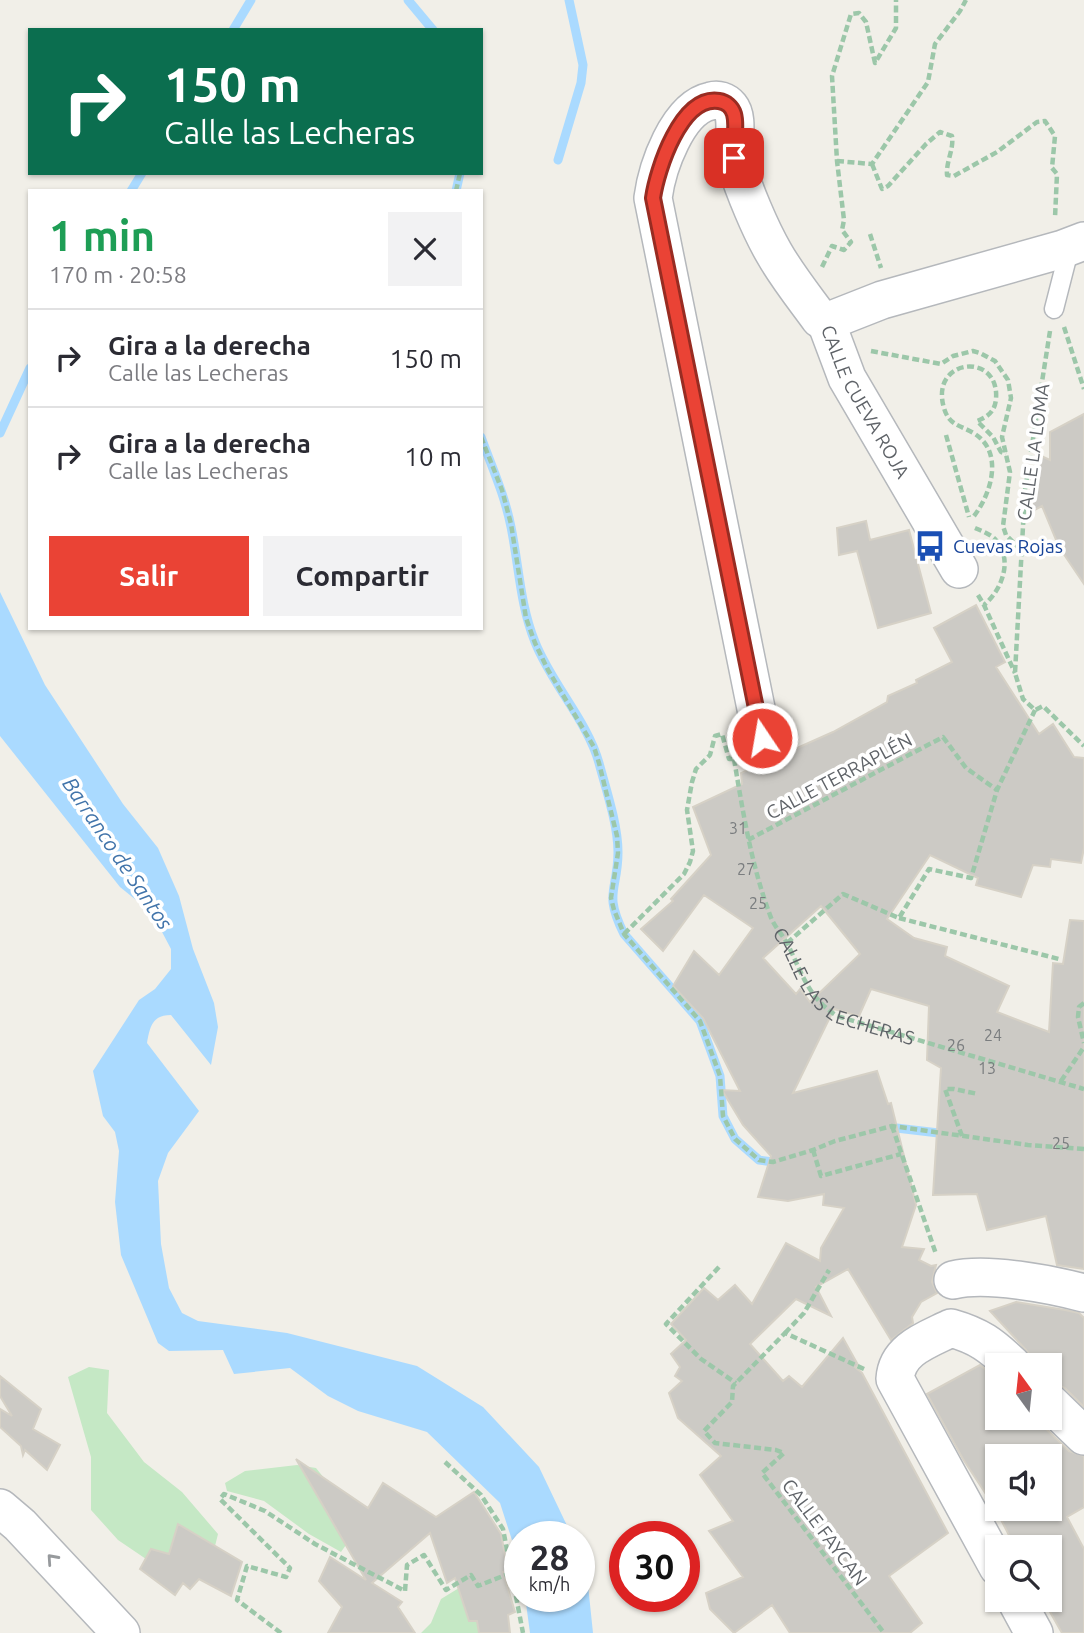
<!DOCTYPE html>
<html lang="es">
<meta charset="utf-8">
<style>
:root{--surface:#fff;--page:#f2f2f3;--text:#2b2b33;--muted:#7c7c81;--line:#e1e1e2;--accent:#ea4335}
body{margin:0;font-family:Ubuntu,sans-serif;background:var(--page);color:var(--text);height:100vh;display:flex;flex-direction:column;font-size:26px;white-space:nowrap}
*{box-sizing:border-box;margin:0}
p{font-size:23px;color:var(--muted)}
.icon{flex:none;width:38px;height:38px;fill:none;stroke:currentColor;stroke-width:2;stroke-linecap:round;stroke-linejoin:round}
.map{position:relative;flex:1;overflow:hidden}
.sheet{position:absolute;left:28px;top:189px;width:455px;height:441px;display:flex;flex-direction:column;background:var(--surface);border-radius:0px;box-shadow:0 2px 5px #0004}
.sheet>*{flex:none}
.top-card{position:absolute;left:28px;top:28px;width:455px;height:147px;border-radius:0px;box-shadow:0 2px 5px #0004;background:#0b6e4f;color:#fff;overflow:hidden}
.needle{width:46px;rotate:345deg}
.buttons{position:absolute;left:985px;top:1353px;display:grid;gap:14px}
.buttons a{display:grid;place-items:center;width:77px;height:77px;border-radius:0px;background:var(--surface);box-shadow:0 2px 5px #0004;font-size:35px}
.speed{position:absolute;left:504px;top:1521px;display:flex;gap:14px;font-size:35px;font-weight:700;text-align:center}
.speed>*{display:grid;place-content:center;width:91px;height:91px;border-radius:50%;background:var(--surface);box-shadow:0 2px 5px #0004;line-height:1}
.speed small{font-size:18px;font-weight:400}
.speed .limit{border:10px solid #d22;background:#fff;color:#111}
.pin{position:absolute;display:grid;place-items:center;width:60px;height:60px;color:#fff;margin:-30px;border-radius:14px;box-shadow:0 4px 10px #0006}
.me{position:absolute;width:77px;margin:-38px;rotate:348deg;stroke-linejoin:round;filter:drop-shadow(0 0 5px #0008)}
.turn{display:flex;align-items:center;gap:24px;height:147px;padding:0 21px;font-size:32px}
.turn .icon{width:91px;height:91px;stroke-width:2.5}
.turn b{display:block;font-size:49px;line-height:60px}
.round{display:grid;place-items:center;flex:none;width:74px;height:74px;border-radius:0px;background:var(--page)}
.overview{display:flex;align-items:center;justify-content:space-between;height:119px;padding:0 21px}
h1{font-size:42px;font-weight:700;line-height:52px;color:#1e9e55}
.primary-button{display:flex;gap:14px;margin-top:auto;padding:14px 21px}
.primary-button a{flex:1;height:80px;border-radius:0px;background:var(--accent);color:#fff;font-size:28px;font-weight:700;line-height:80px;text-align:center}
.primary-button a+a{background:var(--page);color:var(--text)}
ul{padding:0;list-style:none}
li{display:flex;align-items:center;gap:21px;height:98px;padding:0 21px;border-top:2px solid var(--line)}
li div{flex:1}
li b{display:block;font-size:26px}
li em{font-style:normal}
.map>svg:first-child{display:block}
</style>
<div class="map">
<svg width="1084" height="1633" viewBox="0 0 1084 1633">
<rect width="100%" height="100%" fill="#f1efe8"/>
<path fill="#c5e8c5" d="M89 1367 109 1370 107 1413 144 1462 182 1492 218 1534 215 1546 169 1554 151 1549 146 1559 118 1540 91 1510V1457L68 1377Z
M297 1465 316 1468 324 1478 317 1494 348 1542 341 1552 309 1534 264 1501 227 1491 225 1483 245 1471Z
M459 1588 469 1621H477L479 1633H421L431 1623 441 1599Z"/>
<path fill="#aadaff" d="M0 592 45 685 123 804 158 848 179 896 193 949 214 1003 218 1027 211 1065 171 1015C152 1015 150 1027 147 1043L199 1111 168 1153 158 1181 161 1244 169 1288 182 1313 198 1321 287 1333 417 1366 483 1407 539 1467 572 1536H520V1565L500 1503 427 1432 358 1411 328 1396 290 1368 234 1374 223 1350 169 1351 158 1343 121 1255 115 1202 119 1151 115 1132 103 1116 93 1071 139 1000 155 989 171 969V949L152 913 120 887 0 736Z
M579 1557 588 1585 593 1633H530L525 1596H579Z"/>
<g fill="none" stroke-linecap="round" stroke-linejoin="round">
<path stroke="#aadaff" stroke-width="9" d="M408 0 433 30
M233 30 251 0
M558 160 581 83 583 65 569 0
M131 191 142 173
M456 191 460 173
M0 433 30 368
M481 437C492 467 505 496 511 527 519 566 520 605 535 642 551 683 588 722 599 763 606 789 618 825 618 852 618 891 603 892 624 934L700 1021 720 1076 723 1116 735 1139 759 1160 773 1162 781 1160
M888 1127 947 1134"/>
</g>
<path fill="#cccac5" stroke="#d6d1c6" stroke-width="2" fill-rule="evenodd" d="M1084 414V584L1059 547 1042 506 1031 512 1039 455 1050 460V432Z
M866 521 870 540 909 530 931 613 878 628 857 551 839 555 837 528Z
M976 605 1005 662 996 667 1039 734 1053 724 1074 757 1084 758V848L1081 863 1051 859 1050 867 1033 865 1021 897 976 885 978 878 930 855 887 919 914 938 947 947 945 956 1009 986 997 1012 1049 1032 1053 963 1063 964 1070 920 1084 921V1269L1057 1265 1046 1216 987 1230 977 1194 933 1195 941 1068 927 1060 929 1006 871 989 859 1016 834 1009 793 1093 877 1071 888 1104 891 1103 916 1205 902 1247 924 1249 919 1260 931 1266 936 1265 932 1282 937 1293 921 1302 912 1317 913 1323 891 1340 848 1269 816 1287 831 1316 796 1299 750 1344 783 1381 789 1376 802 1387 843 1338 858 1365 855 1367 862 1373 948 1533 889 1576 922 1623 910 1633H790L772 1605 734 1633 710 1609 706 1593 743 1577 709 1531 733 1521 700 1475 721 1456 678 1418 669 1393 682 1381 675 1376 680 1367 671 1354 686 1340 671 1324 704 1288 718 1300 735 1285 752 1304 786 1243 820 1261 821 1248 844 1208 823 1205 824 1194 788 1201 758 1197 771 1156 743 1125 722 1090 740 1091 703 1018 673 986 694 951 719 975 753 928 704 895 663 951 641 929 673 901 671 899 711 855 693 807 742 784 741 773 833 732 887 702 888 696 917 683 916 680 952 662 934 628ZM821 906 860 954 810 1002 800 989 796 994 763 958Z
M1016 1302 1065 1310 1079 1313 1084 1318V1407L1065 1388 1053 1383 1050 1379V1365H1037L1026 1350 990 1311Z
M980 1365 998 1380V1418H1035L1069 1451 1084 1456V1507L1067 1517 1084 1549V1633H1062L1050 1612V1547H1015L995 1508 963 1459 927 1394ZM998 1456H1050V1508H998Z
M0 1376 41 1409 33 1429 60 1445 47 1470 25 1450 23 1455 21 1446 0 1427V1409L12 1416 0 1396Z
M296 1459 368 1508 383 1483 436 1517 474 1492 501 1534 508 1571 503 1572 515 1612 508 1615 510 1633H479L477 1621H469L455 1578 447 1583 430 1533 372 1583 402 1602 398 1607 415 1633H328L342 1607 319 1581 330 1557 366 1580Z
M178 1524 242 1562 231 1596 199 1579 190 1589 183 1583 175 1595 140 1569 151 1549 169 1554Z"/>
<g fill="none" stroke-linecap="round" stroke-linejoin="round">
<defs>
<path id="lane" d="M1054 309 1066 262 1063 249"/>
<g id="street">
<path id="s2" d="M826 322 847 378 959 569"/>
<path d="M826 322 882 300 1063 249 1084 241"/>
<path d="M762 738 653 198C657 168 677 108 711 101 718 99 725 101 730 107 740 119 731 147 736 164 744 190 760 229 774 253 787 276 804 297 820 319L826 322"/>
<path d="M953 1280C987 1272 1050 1284 1084 1293"/>
<path d="M1050 1403 1084 1436"/>
<path d="M0 1508 20 1525 121 1633"/>
<path d="M998 1567 895 1379C897 1349 927 1340 951 1328 979 1336 991 1345 1012 1365"/>
<path d="M1016 1600 1034 1633"/>
</g>
</defs>
<use href="#lane" stroke="#b5b8bc" stroke-width="21"/>
<use href="#street" stroke="#b5b8bc" stroke-width="40"/>
<g stroke="#9cc7a9" stroke-width="4.5" stroke-dasharray="7 3.5" stroke-linecap="butt">
<path d="M837 161 872 164 928 82 935 44 960 11 966 0"/>
<path d="M872 164 882 189 888 186 926 144 940 132 952 136C954 150 946 161 947 175L954 176 997 152 1037 122 1045 121 1055 136 1052 168 1057 174 1055 218"/>
<path d="M456 191 460 173"/>
<path d="M870 234 881 268"/>
<path d="M822 267 832 246 844 250 851 242 842 230 844 220 837 161 832 76 851 14 859 13 866 22 875 63 896 28V0"/>
<path d="M1064 327 1084 389"/>
<path d="M1050 331 1025 490 1015 673 1023 699 1035 710 1043 706 1084 746"/>
<path d="M871 351 941 364 953 356 973 351 980 353 995 361 1008 380 1011 398 1002 437 1010 472 1003 526 1006 535 1021 550"/>
<path d="M946 435 969 517"/>
<path d="M481 437 502 490 511 524 526 618 535 643 548 670 594 747 599 763 617 836 618 853 611 898 614 910 624 934 700 1021 720 1076 723 1116 735 1139 759 1160 773 1162 813 1150 835 1141 892 1126 1028 1145 1084 1149"/>
<path d="M974 516C991 494 1004 453 975 434 961 425 949 426 944 408 929 358 1000 351 996 399 995 411 988 417 977 421L993 437 1001 452 1006 454"/>
<path d="M975 528C982 531 990 534 995 539 1014 559 1002 590 984 605"/>
<path d="M978 595 984 605 1015 673"/>
<path id="s1" d="M734 759C743 812 751 864 770 915 774 927 784 936 789 947 803 976 809 998 837 1016L1084 1089"/>
<path d="M748 840 943 737 966 768 997 790"/>
<path d="M899 918 1059 959"/>
<path d="M624 934 684 874 690 862 693 851 687 810 692 782 696 769 710 755 715 736 722 734 729 759H734"/>
<path d="M787 943 843 894 899 918 929 869 971 878 997 790 1035 710"/>
<path d="M1084 1003 1079 1007 1078 1017 1084 1043"/>
<path d="M1061 1081 1084 1047"/>
<path d="M892 1126 936 1254"/>
<path d="M962 1136 945 1089H954L978 1094"/>
<path d="M813 1150 821 1176 901 1154"/>
<path d="M719 1267 666 1324 701 1359 736 1383"/>
<path d="M785 1333 804 1313 829 1270"/>
<path d="M864 1369 785 1333 733 1386 732 1402 704 1431 715 1443 776 1450 784 1453 762 1473 884 1633"/>
<path d="M445 1462 481 1495 503 1529 523 1633"/>
<path d="M281 1633 237 1600 247 1566 286 1577 290 1568 220 1499 224 1494 265 1511 315 1544 405 1591 407 1565 424 1555 446 1590 471 1575 478 1586 513 1572"/>
</g>
<use href="#lane" stroke="#fff" stroke-width="18"/>
<use href="#street" stroke="#fff" stroke-width="37"/>
</g>
<defs><path id="oneway-chevron" d="M-2-3.5L2.5 0L-2 3.5" fill="none" stroke-width="1.6" stroke-linecap="round" stroke-linejoin="round" transform="scale(1.75)"/></defs>
<use stroke="#979a9d" href="#oneway-chevron" transform="translate(52 1559) rotate(-132)"/>
<g fill="none" stroke-linecap="round" stroke-linejoin="round">
<defs>
<path id="route" d="M734 158C732 144 738 128 734 114 732 107 726 102 719 101 681 95 657 170 653 198L762 738"/>
</defs>
<use href="#route" stroke="#982c22" stroke-width="18"/>
<use href="#route" stroke="#ea4335" stroke-width="12"/>
</g>
<defs>
<symbol id="bus-bare" viewBox="-9 -9 18 18"><path d="M-5-6H5V4H4V6H2V4H-2V6H-4V4H-5ZM-3.5-4V0h7V-4ZM-3.5 1.2v1.5H-2V1.2ZM2 1.2v1.5H3.5V1.2Z" fill="#1a4fb4" stroke="#fff" stroke-width="2.5" paint-order="stroke"/></symbol>
</defs>
<g fill-rule="evenodd">
<use href="#bus-bare" x="908" y="524" width="44" height="44"/>
</g>
<g text-anchor="middle" dominant-baseline="central" stroke-width="7" stroke-linejoin="round" paint-order="stroke">
<g font-size="16" fill="#7a7d7f">
<text x="738" y="828">31</text>
<text x="746" y="869">27</text>
<text x="758" y="903">25</text>
<text x="993" y="1035">24</text>
<text x="956" y="1045">26</text>
<text x="987" y="1068">13</text>
<text x="1061" y="1143">25</text>
</g>
<g font-size="19" fill="#5f6368" stroke="#fff">
<text stroke="none"><textPath href="#s2" startOffset="89">CALLE CUEVA ROJA</textPath></text>
<text transform="translate(1033 452) rotate(-82)">CALLE LA LOMA</text>
<text transform="translate(839 776) rotate(-28)">CALLE TERRAPLÉN</text>
<text stroke="none"><textPath href="#s1" startOffset="270">CALLE LAS LECHERAS</textPath></text>
<text transform="translate(825 1532) rotate(53)">CALLE FAYCAN</text>
</g>
<g font-size="19" fill="#164399" stroke="#fff" text-anchor="start">
<text x="953" y="546">Cuevas Rojas</text>
</g>
<g font-size="21" font-style="italic" fill="#4174aa" stroke="#fff">
<text transform="translate(118 853) rotate(56)">Barranco de Santos</text>
</g>
</g>
</svg>
<div class="buttons">
<a><svg class="needle" viewBox="-14 -14 28 28"><path d="M0-13l5 13h-10z" fill="#e53935"/><path d="M0 13l5-13h-10z" fill="#7c7c81"/></svg></a>
<a><svg class="icon" aria-label="sound" viewBox="0 0 24 24"><path d="M4 9h4l5-4v14l-5-4H4zM17 9q2 3 0 6"/></svg></a>
<a><svg class="icon" aria-label="search" viewBox="0 0 24 24"><circle cx="10" cy="10" r="6"/><path d="M15 15l6 6"/></svg></a>
</div>
<div class="speed"><div>28<small>km/h</small></div><div class="limit">30</div></div>
<div class="pin" style="left:734px;top:158px;background:#d93025"><svg class="icon" aria-label="arrive" viewBox="0 0 24 24"><path d="M6 21V4h12l-3 4 3 4H6"/></svg></div>
<svg class="me" style="left:762px;top:738px" viewBox="-20 -20 40 40"><circle r="17" fill="#ea4335" stroke="#fff" stroke-width="3"/><path d="M0-11L8 9 0 5-8 9z" fill="#fff"/></svg>
<div class="top-card">
<div class="turn"><svg class="icon" aria-label="right" viewBox="0 0 24 24"><path d="M7 20v-9h11M14 6l5 5-5 5"/></svg><div><b>150 m</b>Calle las Lecheras</div></div>
</div>
<section class="sheet">
<div class="overview"><div><h1>1 min</h1><p>170 m · 20:58</p></div><a class="round"><svg class="icon" aria-label="close" viewBox="0 0 24 24"><path d="M6 6l12 12M18 6L6 18"/></svg></a></div>
<ul>
<li><svg class="icon" aria-label="right" viewBox="0 0 24 24"><path d="M7 20v-9h11M14 6l5 5-5 5"/></svg><div><b>Gira a la derecha</b><p>Calle las Lecheras</p></div><em>150 m</em></li>
<li><svg class="icon" aria-label="right" viewBox="0 0 24 24"><path d="M7 20v-9h11M14 6l5 5-5 5"/></svg><div><b>Gira a la derecha</b><p>Calle las Lecheras</p></div><em>10 m</em></li>
</ul>
<div class="primary-button"><a>Salir</a><a>Compartir</a></div>
</section>
</div>
